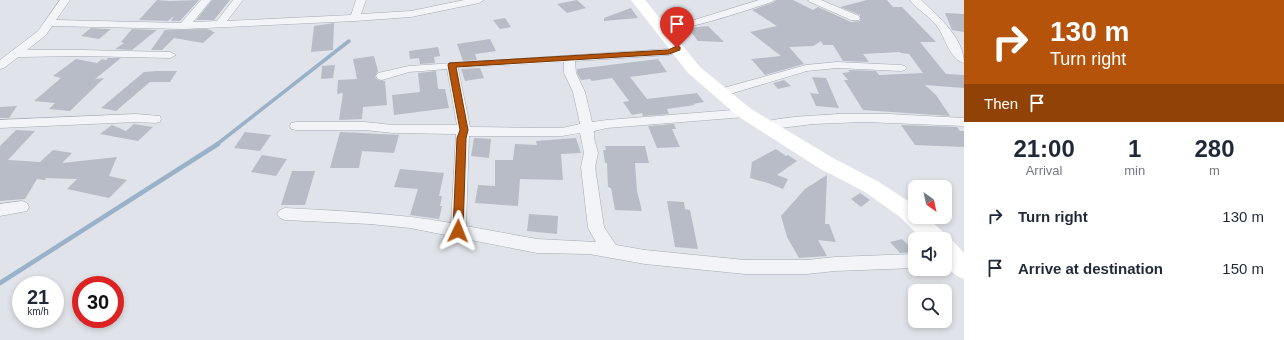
<!DOCTYPE html>
<style>
:root{--surface:#fff;--page:#f2f2f3;--text:#1f2937;--muted:#747a83}
body{margin:0;font-family:Helvetica,sans-serif;background:var(--page);color:var(--text);height:100vh;display:flex;flex-direction:column;font-size:15px;white-space:nowrap}
*{box-sizing:border-box;margin:0}
p{font-size:13px;color:var(--muted)}
.icon{flex:none;width:22px;height:22px;fill:none;stroke:currentColor;stroke-width:2;stroke-linecap:round;stroke-linejoin:round}
.map{position:relative;flex:1;overflow:hidden}
.drawer{display:flex;flex-direction:column;background:var(--surface);width:320px}
.drawer>*{flex:none}
.guide{background:#b45309;color:#fff;overflow:hidden}
.needle{width:26px;rotate:147deg}
.controls{position:absolute;left:908px;top:180px;display:grid;gap:8px}
.controls a{display:grid;place-items:center;width:44px;height:44px;border-radius:8px;background:var(--surface);box-shadow:0 2px 6px #0003;font-size:20px}
.speed{position:absolute;left:12px;top:276px;display:flex;gap:8px;font-size:20px;font-weight:700;text-align:center}
.speed>*{display:grid;place-content:center;width:52px;height:52px;border-radius:50%;background:var(--surface);box-shadow:0 2px 6px #0003;line-height:1}
.speed small{font-size:10px;font-weight:400}
.speed .limit{border:6px solid #d22;background:#fff;color:#111}
.pin{position:absolute;display:grid;place-items:center;width:34px;height:34px;color:#fff;margin:-41px -17px;border-radius:50% 50% 50% 0;rotate:-45deg;box-shadow:0 0 4px #0007}
.pin .icon{rotate:45deg}
.me{position:absolute;width:44px;margin:-22px;rotate:2deg;stroke-linejoin:round;filter:drop-shadow(0 0 3px #0008)}
.turn{display:flex;align-items:center;gap:14px;height:84px;padding:0 20px;font-size:18px}
.turn .icon{width:52px;height:52px;stroke-width:2.5}
.turn b{display:block;font-size:28px;line-height:34px}
.then{display:flex;align-items:center;height:38px;padding:0 20px;background:#0003;gap:8px;font-size:15px}
.eta{display:flex;justify-content:space-evenly;align-items:center;height:68px;text-align:center}
.eta b{font-size:24px;font-weight:700;line-height:28px}
ul{padding:0;list-style:none}
li{display:flex;align-items:center;gap:12px;height:52px;padding:0 20px}
li div{flex:1}
li b{display:block;font-size:15px}
li em{font-style:normal}
main{display:flex;flex:1;min-height:0}
.map>svg:first-child{display:block}
</style>
<main>
<div class="map">
<svg width="964" height="340" viewBox="0 0 964 340">
<rect width="100%" height="100%" fill="#e0e3e9"/>
<g fill="none" stroke-linecap="round" stroke-linejoin="round">
<path stroke="#9ab1ca" stroke-width="3.5" d="M216 145 349 41"/>
<path stroke="#9ab1ca" stroke-width="4.5" d="M0 283 218 144"/>
</g>
<path fill="#b7bcc6" d="M157 0 170 1 199 0 180 21H171L174 16 168 21 139 20Z
M212 0H230L214 20H196Z
M577 0 586 8 567 13 557 4Z
M776 0H793L813 10 818 7 851 22 860 21V15L840 7 867 0H887L893 7H902L936 42H920L946 74 964 75V88L925 85 936 95 950 116 863 110 844 80H848L842 73 850 72 848 70 876 71 879 75 923 73 909 54 901 53 899 52 863 54 869 62 843 61 833 45H823L821 41 813 46 789 47 804 64 765 75 751 59 781 56 750 32 777 26 752 10 772 3Z
M631 8 638 18 604 21V18Z
M945 13 964 14V32L952 30Z
M505 18 511 27 500 29 493 20Z
M334 23 333 50 311 52 314 26Z
M708 26 724 42 698 41 688 28Z
M91 28 107 29H111L99 39 81 36Z
M132 29 157 30 132 50 115 49 124 43 121 42Z
M207 29 213 31 212 32H215L203 43 174 38 162 50H151L165 30Z
M490 39 496 51 475 54 477 60 463 61 457 44Z
M438 47 440 56 434 57 435 63 420 64 419 58 410 59 409 51Z
M374 56 378 71 375 77 378 80 385 81 387 105 363 107 362 119 339 120 343 93 337 94 338 80 357 79 353 59Z
M108 58H121L95 79 104 78 70 111 49 109 55 103 34 101 61 78 53 76 76 59 97 63 102 59 106 60Z
M658 59 667 72 630 77 647 99 697 93 704 102 693 104 695 105 667 109 669 114 643 116 642 113 632 115 623 102 629 101 612 78 592 81 590 79 581 80 577 73V69Z
M335 65 333 78 321 79 322 66Z
M480 68 484 78 465 81 461 69Z
M156 71H177L170 82H150L116 111 101 108 144 72Z
M436 71 438 89H445L449 108 394 115 392 95 420 92 418 73Z
M812 77 826 78 839 108 816 106 810 93 819 94Z
M784 80 791 86 778 89 773 83Z
M17 106 9 118H0V107Z
M134 124 153 127 138 141 100 134 112 125 126 131Z
M674 124 676 129H672L680 147 657 148 648 126Z
M901 125 957 127 960 131H964V147L915 145Z
M16 130 35 131 8 160 40 162 53 150 72 153 62 163 117 157 109 176 127 180 109 198 67 189 77 179 46 178 45 180 37 179 25 199 0 201V146Z
M245 132 271 135 260 151 234 148Z
M340 132H342L399 135 394 153 362 151 359 168H330Z
M474 138 491 139 489 158 471 156Z
M576 138 581 153 561 154 563 180 520 179 518 206 475 203 478 185 495 186V160H513L515 144 537 145 536 141Z
M605 146H645L649 163H635L637 191 642 211 615 210 611 188 608 187 607 163H605L603 150H606Z
M776 149 786 156 788 155 797 161 777 175 788 179 783 189 768 183 750 178 752 162Z
M262 155 287 159 276 176 251 172Z
M400 169 444 173 439 196H442L440 206H442L439 219 410 215 418 189 394 187Z
M292 171H315L305 205H281Z
M827 175 825 224H829L836 242 818 240 827 256 799 258 787 237 781 216 805 189Z
M860 193 870 200 861 207 851 199Z
M667 201 684 202 685 209 690 210 698 249 675 247Z
M529 214 558 216 557 234 527 231Z
M902 239 915 252 900 253 890 242Z"/>
<g fill="none" stroke-linecap="round" stroke-linejoin="round">
<defs>
<path id="street" d="M60 0H70L56 20 181 23 201 0H211L193 22 217 21 233 0H243L227 21 351 15 356 0H366L361 14 411 11 464 0H484L479 3 411 17 355 21 184 29 52 26 46 35 27 50H82L170 52 176 55 170 58 82 56 18 57 4 68 0 69V60L38 31Z
M759 0H774L772 2C756 7 665 39 656 28L661 25 694 20Z
M808 0H821L859 16 860 18 859 20H851L810 2Z
M910 0H921C938 16 964 38 964 63 951 60 945 39 939 29 932 17 918 11 910 0Z
M677 45 683 48 681 50 669 55 575 61 576 73 585 92 592 122 607 120 745 109 749 110 751 113 749 116 745 117 607 128 594 131V138L598 153 595 167 604 227 616 245 645 250 745 260H807L835 257 915 254V268L835 271 807 274H745L645 264 589 254 537 253 410 228 370 224 285 220 280 218 277 214 280 210 285 208C341 211 395 213 451 223L456 134 393 133 365 130H296L291 129 290 126 291 123 296 122H365L393 125H457L447 69 409 72 382 80 378 79 376 76 378 73 409 66 667 49ZM564 62V73L573 92 580 124 562 128 470 127 458 68ZM580 133 584 153 581 167 588 228 596 242 537 239 466 226 469 136H562Z
M837 62 901 65 905 66 907 68 905 70 901 71 837 68 807 71 720 97 716 96 714 93 716 90 806 65Z
M136 114 160 116 161 119 160 122 155 123 136 122 0 128V120Z
M838 114H889L964 118V126L864 122 813 124 765 130 760 129 759 126 760 123C785 116 813 116 838 114Z
M22 201 27 203 29 207 27 211 0 216V204Z"/>
</defs>
<use href="#street" stroke="#a5aab3" stroke-width="1"/>
<use href="#street" fill="#f2f4f7" fill-rule="evenodd"/>
<path fill="#fff" fill-rule="evenodd" d="M631 0H645L700 67 751 109 833 158 879 182 914 205 915 217H927L944 233 946 239 953 241 964 253V279C943 271 945 258 945 239H922L900 217 865 192 819 168 739 117 688 73Z"/>
</g>
<path fill="#b45309" stroke="#753606" d="M677 46 680 47V50L669 54 456 67 468 130 466 138 463 231 461 234H454L453 231 457 138 460 130 448 65 449 63 668 50Z"/>
</svg>
<div class="controls">
<a><svg class="needle" viewBox="-14 -14 28 28"><path d="M0-13l5 13h-10z" fill="#e53935"/><path d="M0 13l5-13h-10z" fill="#747a83"/></svg></a>
<a><svg class="icon" aria-label="sound" viewBox="0 0 24 24"><path d="M4 9h4l5-4v14l-5-4H4zM17 9q2 3 0 6"/></svg></a>
<a><svg class="icon" aria-label="search" viewBox="0 0 24 24"><circle cx="10" cy="10" r="6"/><path d="M15 15l6 6"/></svg></a>
</div>
<div class="speed"><div>21<small>km/h</small></div><div class="limit">30</div></div>
<div class="pin" style="left:677px;top:48px;background:#d93025"><svg class="icon" aria-label="arrive" viewBox="0 0 24 24"><path d="M6 21V4h12l-3 4 3 4H6"/></svg></div>
<svg class="me" style="left:458px;top:231px" viewBox="-20 -20 40 40"><path d="M0-17L14 15 0 8-14 15z" fill="#b45309" stroke="#fff" stroke-width="4"/></svg>
</div>
<section class="drawer">
<div class="guide">
<div class="turn"><svg class="icon" aria-label="right" viewBox="0 0 24 24"><path d="M7 20v-9h11M14 6l5 5-5 5"/></svg><div><b>130 m</b>Turn right</div></div>
<div class="then">Then<svg class="icon" aria-label="arrive" viewBox="0 0 24 24"><path d="M6 21V4h12l-3 4 3 4H6"/></svg></div>
</div>
<div class="eta">
<div><b>21:00</b><p>Arrival</p></div>
<div><b>1</b><p>min</p></div>
<div><b>280</b><p>m</p></div>
</div>
<ul>
<li><svg class="icon" aria-label="right" viewBox="0 0 24 24"><path d="M7 20v-9h11M14 6l5 5-5 5"/></svg><div><b>Turn right</b></div><em>130 m</em></li>
<li><svg class="icon" aria-label="arrive" viewBox="0 0 24 24"><path d="M6 21V4h12l-3 4 3 4H6"/></svg><div><b>Arrive at destination</b></div><em>150 m</em></li>
</ul>
</section>
</main>
